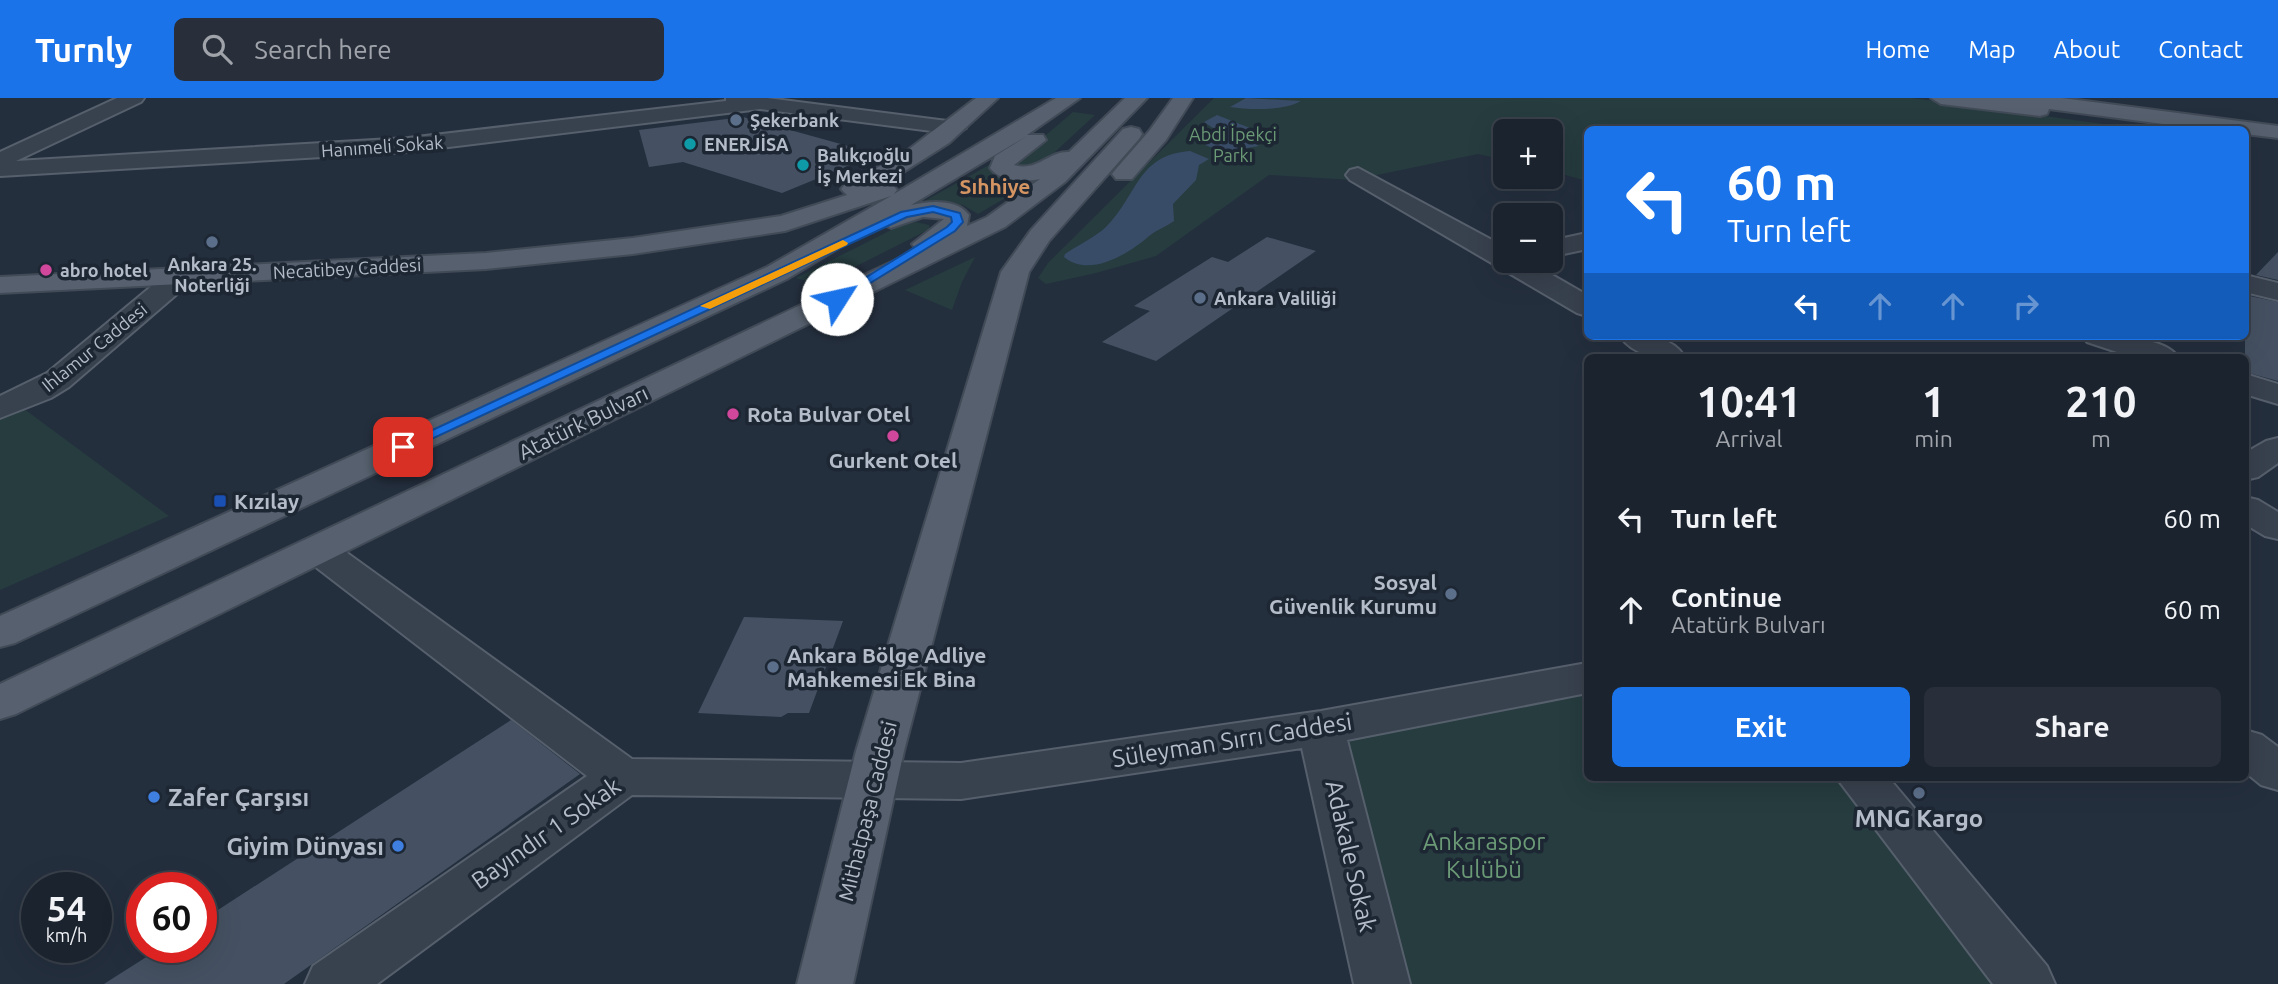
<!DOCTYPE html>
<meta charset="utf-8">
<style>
:root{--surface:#1b232e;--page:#282f3a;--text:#f1f3f6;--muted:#a0a4aa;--line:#39404a;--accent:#1a73e8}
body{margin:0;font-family:Ubuntu,sans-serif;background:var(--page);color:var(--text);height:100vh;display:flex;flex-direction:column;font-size:26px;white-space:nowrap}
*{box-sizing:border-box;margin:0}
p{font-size:23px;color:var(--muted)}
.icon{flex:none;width:38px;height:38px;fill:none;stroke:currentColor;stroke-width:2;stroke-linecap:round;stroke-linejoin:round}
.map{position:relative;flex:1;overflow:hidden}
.side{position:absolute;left:1584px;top:256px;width:665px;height:427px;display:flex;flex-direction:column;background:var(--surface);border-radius:10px;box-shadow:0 7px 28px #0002,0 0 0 2px var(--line)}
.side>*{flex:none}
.hud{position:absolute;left:1584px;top:28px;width:665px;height:214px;border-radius:10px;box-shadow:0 7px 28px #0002,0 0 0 2px var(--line);background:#1a73e8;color:#fff;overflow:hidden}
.controls{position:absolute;left:1493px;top:21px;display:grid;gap:14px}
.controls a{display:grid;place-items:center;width:70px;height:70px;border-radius:10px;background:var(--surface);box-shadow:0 7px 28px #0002,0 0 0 2px var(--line);font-size:35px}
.speed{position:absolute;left:21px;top:774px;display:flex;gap:14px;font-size:35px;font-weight:700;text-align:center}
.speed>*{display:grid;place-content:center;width:91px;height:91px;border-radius:50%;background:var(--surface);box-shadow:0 7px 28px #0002,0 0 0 2px var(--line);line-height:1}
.speed small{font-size:18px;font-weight:400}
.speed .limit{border:10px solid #d22;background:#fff;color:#111}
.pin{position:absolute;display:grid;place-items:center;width:60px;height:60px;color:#fff;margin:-30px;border-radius:14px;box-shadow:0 4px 10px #0006}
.me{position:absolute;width:77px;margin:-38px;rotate:55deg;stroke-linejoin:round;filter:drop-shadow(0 0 5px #0008)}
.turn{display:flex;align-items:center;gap:24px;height:147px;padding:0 28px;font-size:32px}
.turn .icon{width:91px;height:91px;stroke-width:2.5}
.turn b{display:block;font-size:49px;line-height:60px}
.lanes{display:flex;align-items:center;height:66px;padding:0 28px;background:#0003;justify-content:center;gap:35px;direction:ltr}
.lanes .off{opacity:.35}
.eta{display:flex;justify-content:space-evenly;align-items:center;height:119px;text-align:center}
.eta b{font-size:42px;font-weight:700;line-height:49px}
.primary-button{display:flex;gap:14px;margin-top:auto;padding:14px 28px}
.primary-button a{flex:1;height:80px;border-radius:10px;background:var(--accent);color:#fff;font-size:28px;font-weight:700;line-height:80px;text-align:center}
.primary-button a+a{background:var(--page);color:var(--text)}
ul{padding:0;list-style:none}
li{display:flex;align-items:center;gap:21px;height:91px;padding:0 28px}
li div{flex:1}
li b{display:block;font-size:26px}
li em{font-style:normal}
header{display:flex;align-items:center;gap:42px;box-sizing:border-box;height:98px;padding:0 35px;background:var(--accent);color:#fff}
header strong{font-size:33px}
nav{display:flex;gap:38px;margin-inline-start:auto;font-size:24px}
.search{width:490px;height:63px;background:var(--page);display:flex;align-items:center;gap:18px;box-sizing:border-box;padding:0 24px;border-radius:10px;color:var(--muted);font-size:26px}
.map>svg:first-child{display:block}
</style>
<header>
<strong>Turnly</strong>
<div class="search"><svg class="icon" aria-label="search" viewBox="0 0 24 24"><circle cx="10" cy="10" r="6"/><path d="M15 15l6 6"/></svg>Search here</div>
<nav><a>Home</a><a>Map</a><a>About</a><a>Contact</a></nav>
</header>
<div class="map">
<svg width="2278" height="886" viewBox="0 0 2278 886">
<rect width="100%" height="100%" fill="#242f3e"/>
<path fill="#263c3f" d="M1214 0H1912L2140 31 1587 32V83L1551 73 1550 33H1505V62L1478 56 1353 82 1269 77 1156 158 1096 175 1046 186 1038 180 1048 165Z
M1073 14 1095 17 1042 66 1036 69 1017 68 1018 61Z
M989 67 996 77 1031 85 978 116 963 107 921 105Z
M916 124 929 127 930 131 819 187 796 180 899 128Z
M975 159 962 184 952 212 905 192Z
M16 305 169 418 0 492V310Z
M1587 580V679H1860L2027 886H1382L1321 630Z"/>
<path fill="#394c67" d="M1246 0 1301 3C1284 13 1250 12 1230 9Z
M1217 17 1255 32 1258 35 1248 41 1259 48 1223 54 1205 47 1219 34 1204 24Z
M1190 53 1209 61 1199 67 1196 82 1173 106 1174 123C1166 129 1156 132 1149 138 1131 154 1090 181 1064 159L1065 156C1078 147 1094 140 1106 129 1138 97 1137 57 1190 53Z"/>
<path fill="#455162" d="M743 19 877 56 782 95 683 64 649 69 639 32Z
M1267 139 1316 153 1156 263 1102 244 1150 213 1134 208 1212 159 1228 164Z
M2278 154V182L2256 177Z
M2245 197 2278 204V283L2245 274Z
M744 519 843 523 809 615H788L781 619 698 615Z
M511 622 580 676 284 886H104L162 849H201V823Z"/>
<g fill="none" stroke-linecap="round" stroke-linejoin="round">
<defs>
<path id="minor" d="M117 0H144L141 4 16 63 408 40 726 3V0H767L955 24 966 30 955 36 760 11 408 54 0 78V54Z
M1358 70 1505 149V163H1528L1587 197V218L1577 215 1350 82 1346 77 1350 72Z
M1587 135V151L1550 159V143Z
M181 170 191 172 195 178 191 184 69 289 51 300 0 320V298L47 275 171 172Z
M2245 177 2278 185V202L2245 194Z
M1620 238C1645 238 1670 236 1685 259 1661 259 1636 261 1620 238Z
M2083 238C2108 238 2163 237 2178 259H2132L2087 244Z
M2245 276 2278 286V306L2245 296Z
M2278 340V365L2258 379 2245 382V355L2266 343Z
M2245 399 2258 402 2278 414V441L2265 438 2245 426Z
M318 440 332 444 632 661 961 665 1321 613 1587 565V595L1347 642 1410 886H1354L1302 650 961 701 632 697 377 886H305L313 868 587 678 304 460 299 452 304 444Z
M2245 632 2262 637 2278 649V692L2261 687 2245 674Z
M1836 679H1888L2047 868 2055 886H1993Z"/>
<path id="major" d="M976 0H998L949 45 886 85 893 87 897 92 894 96 1056 0H1080L1027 37H1043L1046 42 1014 67C1037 74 1049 53 1069 54L1125 0H1147L1065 84 1005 129 16 616 0 621V586L917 152 912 146 944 121 923 119 891 130 880 125 787 181 15 545 0 549V518L767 169 891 98 785 133 633 156 486 171 0 195V179L486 155 633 140 781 118 847 97 841 91 845 86 900 58ZM1027 38 995 58 990 70C1000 84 1025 84 1040 81L987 119 967 128 969 117C957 100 928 103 911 107Z
M1173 0H1193L1166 42 1132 81H1116L1112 76 1116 71 1150 32Z
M1931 0H2062L2278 28V40L2245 36V32H2209L2049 11 2047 16 2040 18 1941 6Z
M1131 29 1139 31 1142 36 1139 41 1049 143 1029 174 904 653 853 886H797L856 653 1001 174 1031 132 1123 31Z"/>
</defs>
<use href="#minor" stroke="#565f6c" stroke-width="4"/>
<use href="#major" stroke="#414a57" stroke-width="4"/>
<use href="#minor" fill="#38414e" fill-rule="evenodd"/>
<use href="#major" fill="#56606e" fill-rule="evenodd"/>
</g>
<path fill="#1a73e8" stroke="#114b97" stroke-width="2" d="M933 108 960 115 963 124 955 133 841 203 831 201 947 129 952 124 951 119 933 114 907 119 408 352 396 349 901 114Z"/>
<path fill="#f59e0b" d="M843 142 848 145 847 147 710 211 700 208Z"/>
<g fill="#5c6f8a" stroke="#1d2633" stroke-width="2.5">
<circle cx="736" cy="22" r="7"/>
<circle cx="212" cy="144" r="7"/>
<circle cx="1200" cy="200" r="7"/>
<circle cx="1451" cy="496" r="7"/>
<circle cx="773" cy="569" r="7"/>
<circle cx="1919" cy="695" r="7"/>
</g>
<g fill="#0f9aa8" stroke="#1d2633" stroke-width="2.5">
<circle cx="690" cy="46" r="7"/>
<circle cx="803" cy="67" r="7"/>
</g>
<g fill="#d1479c" stroke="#1d2633" stroke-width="2.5">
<circle cx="46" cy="172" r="7"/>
<circle cx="733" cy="316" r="7"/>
<circle cx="893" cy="338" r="7"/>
</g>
<rect fill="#1a4fb4" stroke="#1d2633" stroke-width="2.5" x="213" y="396" width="14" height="14" rx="3.5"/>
<g fill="#3f7fe0" stroke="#1d2633" stroke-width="2.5">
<circle cx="154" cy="699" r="7"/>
<circle cx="398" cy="748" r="7"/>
</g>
<g text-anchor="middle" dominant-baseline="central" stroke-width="7" stroke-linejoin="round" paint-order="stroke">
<g font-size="18" font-weight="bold" fill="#b4bcc9" stroke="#1d2633" text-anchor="start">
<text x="750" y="22">Şekerbank</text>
<text x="704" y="46">ENERJİSA</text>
<text x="817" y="57">Balıkçıoğlu<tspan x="817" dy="21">İş Merkezi</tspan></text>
<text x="212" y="166" text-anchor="middle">Ankara 25.<tspan x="212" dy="21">Noterliği</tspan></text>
<text x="60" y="172">abro hotel</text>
<text x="1214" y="200">Ankara Valiliği</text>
</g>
<g font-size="18" fill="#6b9a76" stroke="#1d2633">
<text x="1233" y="36">Abdi İpekçi<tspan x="1233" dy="21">Parkı</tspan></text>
</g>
<g font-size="18" fill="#b4bcc9" stroke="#1d2633">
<text transform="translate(382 48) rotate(-4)">Hanımeli Sokak</text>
<text transform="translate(347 170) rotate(-3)">Necatibey Caddesi</text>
<text transform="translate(94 249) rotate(-39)">Ihlamur Caddesi</text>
</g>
<g font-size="21" font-weight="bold" fill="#d59563" stroke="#1d2633">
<text x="995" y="88">Sıhhiye</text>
</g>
<g font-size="21" font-weight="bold" fill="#b4bcc9" stroke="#1d2633" text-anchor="start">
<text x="747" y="316">Rota Bulvar Otel</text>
<text x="893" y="362" text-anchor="middle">Gurkent Otel</text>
<text x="234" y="403">Kızılay</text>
<text x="1437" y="484" text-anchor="end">Sosyal<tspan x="1437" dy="24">Güvenlik Kurumu</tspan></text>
<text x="787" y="557">Ankara Bölge Adliye<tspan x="787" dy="24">Mahkemesi Ek Bina</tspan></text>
</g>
<g font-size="21" fill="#b4bcc9" stroke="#1d2633">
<text transform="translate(583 324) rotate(-26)">Atatürk Bulvarı</text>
<text transform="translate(867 713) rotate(-76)">Mithatpaşa Caddesi</text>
</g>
<g font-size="24" fill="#b4bcc9" stroke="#1d2633">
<text transform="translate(1232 642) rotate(-9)">Süleyman Sırrı Caddesi</text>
<text transform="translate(546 735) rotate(-35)">Bayındır 1 Sokak</text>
<text transform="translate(1351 758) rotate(77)">Adakale Sokak</text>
</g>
<g font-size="24" font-weight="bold" fill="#b4bcc9" stroke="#1d2633" text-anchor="start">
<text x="168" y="699">Zafer Çarşısı</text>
<text x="1919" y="720" text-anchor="middle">MNG Kargo</text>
<text x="384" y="748" text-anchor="end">Giyim Dünyası</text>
</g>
<g font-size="24" fill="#6b9a76" stroke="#1d2633">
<text x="1484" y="743">Ankaraspor<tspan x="1484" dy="28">Kulübü</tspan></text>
</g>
</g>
</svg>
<div class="controls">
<a>+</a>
<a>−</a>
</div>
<div class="speed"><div>54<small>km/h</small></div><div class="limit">60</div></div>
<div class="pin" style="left:403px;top:349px;background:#d93025"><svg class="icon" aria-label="arrive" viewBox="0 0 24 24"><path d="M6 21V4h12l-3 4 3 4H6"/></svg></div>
<svg class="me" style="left:837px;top:201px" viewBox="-20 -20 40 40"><circle r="19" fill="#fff"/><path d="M0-13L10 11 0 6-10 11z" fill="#1a73e8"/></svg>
<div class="hud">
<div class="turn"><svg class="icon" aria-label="left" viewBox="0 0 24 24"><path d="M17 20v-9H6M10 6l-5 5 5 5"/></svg><div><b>60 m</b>Turn left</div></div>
<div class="lanes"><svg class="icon" aria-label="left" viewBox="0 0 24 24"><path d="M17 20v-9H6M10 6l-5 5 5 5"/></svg><svg class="icon off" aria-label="ahead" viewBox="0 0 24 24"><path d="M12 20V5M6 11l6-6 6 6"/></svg><svg class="icon off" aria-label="ahead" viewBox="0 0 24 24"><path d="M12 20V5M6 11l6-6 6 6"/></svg><svg class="icon off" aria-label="right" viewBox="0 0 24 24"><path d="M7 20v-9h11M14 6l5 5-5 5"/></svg></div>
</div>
<section class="side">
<div class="eta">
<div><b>10:41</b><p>Arrival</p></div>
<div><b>1</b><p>min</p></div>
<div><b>210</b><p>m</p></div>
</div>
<ul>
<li><svg class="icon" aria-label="left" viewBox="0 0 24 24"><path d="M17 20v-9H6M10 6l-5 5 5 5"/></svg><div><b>Turn left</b></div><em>60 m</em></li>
<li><svg class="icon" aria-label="ahead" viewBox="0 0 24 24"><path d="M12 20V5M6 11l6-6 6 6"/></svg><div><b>Continue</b><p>Atatürk Bulvarı</p></div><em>60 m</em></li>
</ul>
<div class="primary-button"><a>Exit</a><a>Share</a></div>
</section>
</div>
